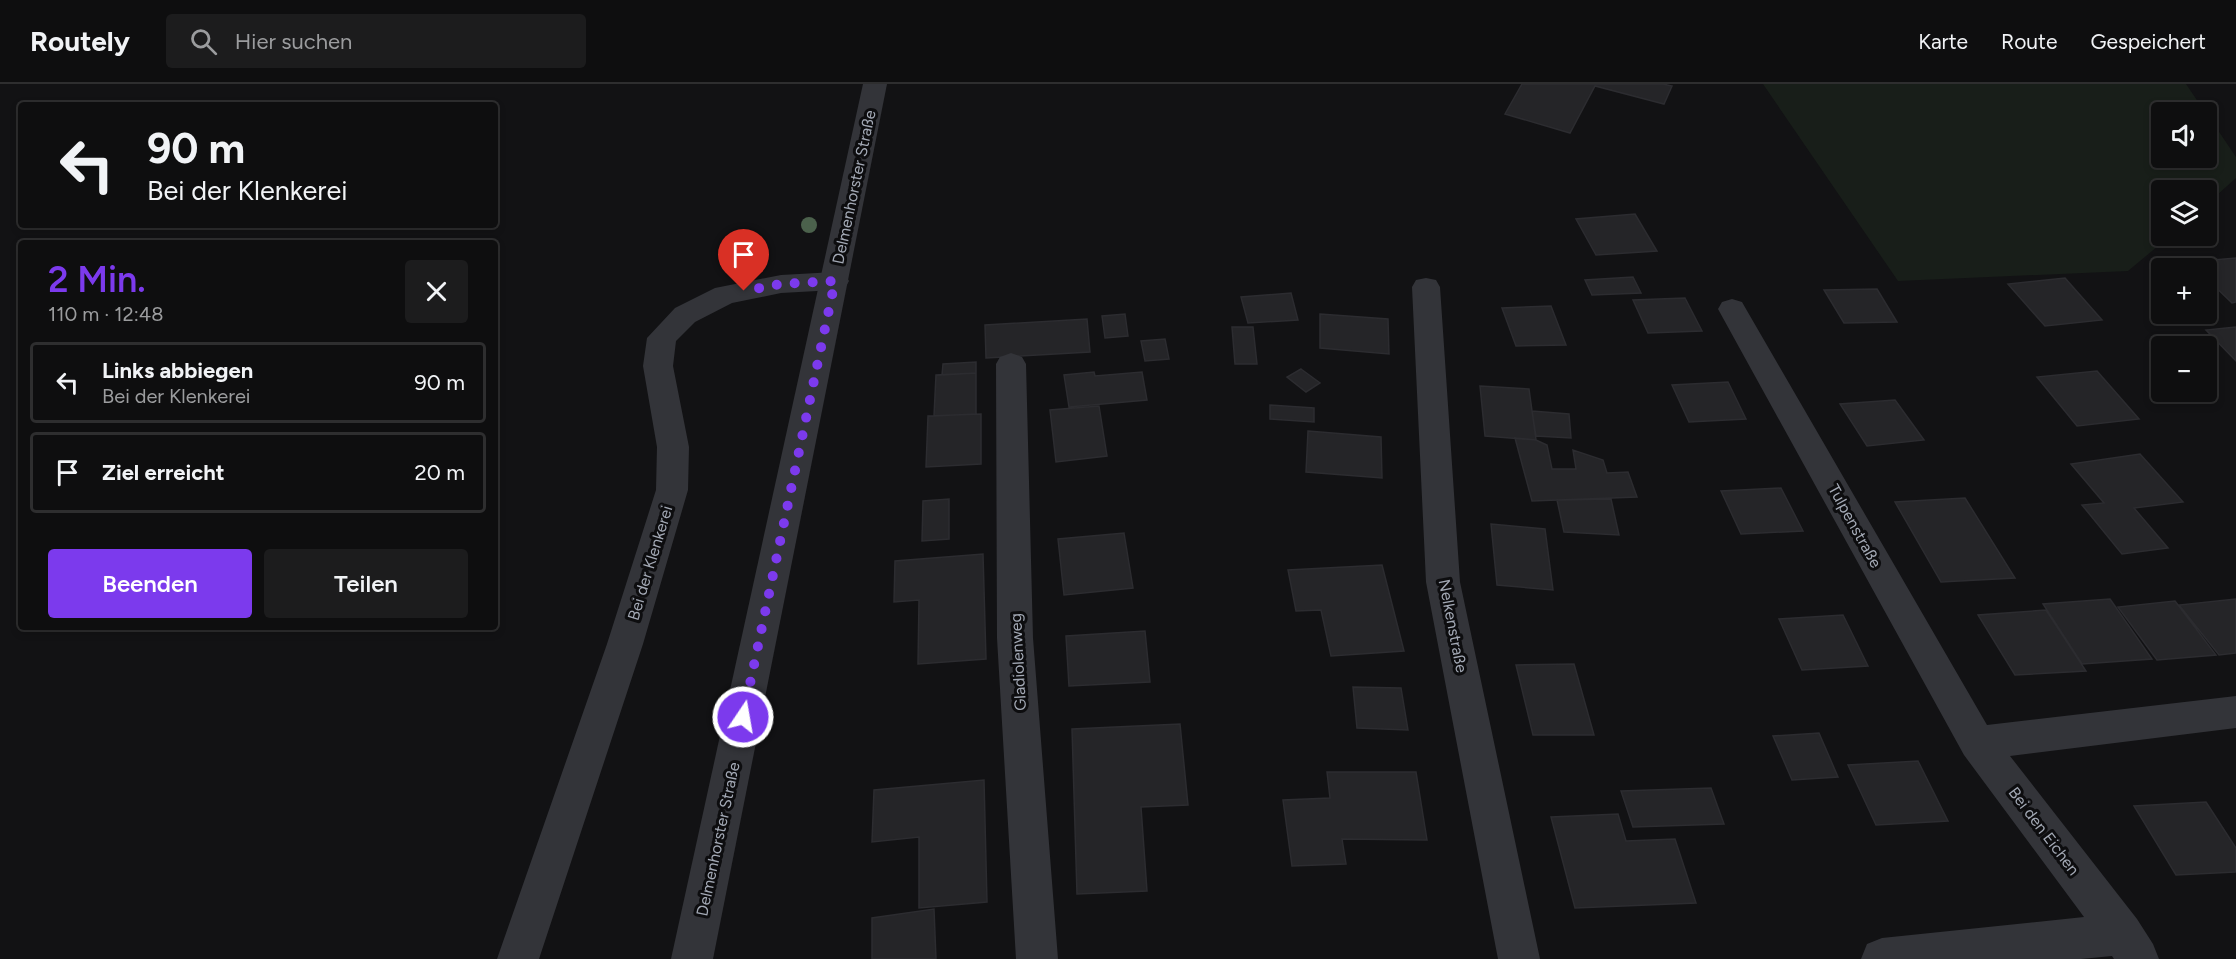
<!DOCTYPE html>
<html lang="de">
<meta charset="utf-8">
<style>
:root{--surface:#0e0e0f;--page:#1c1c1d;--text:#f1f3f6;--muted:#9b9c9e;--line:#2e2e2f;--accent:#7c3aed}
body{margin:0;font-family:Figtree,sans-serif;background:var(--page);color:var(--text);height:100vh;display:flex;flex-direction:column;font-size:22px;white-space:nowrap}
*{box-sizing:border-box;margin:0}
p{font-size:20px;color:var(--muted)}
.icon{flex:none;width:33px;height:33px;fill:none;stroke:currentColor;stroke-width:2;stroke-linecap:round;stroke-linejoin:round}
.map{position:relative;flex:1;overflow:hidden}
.panel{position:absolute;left:18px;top:156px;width:480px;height:390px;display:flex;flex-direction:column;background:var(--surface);border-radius:6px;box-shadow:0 3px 9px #0003,0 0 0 2px var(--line)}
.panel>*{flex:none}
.guide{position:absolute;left:18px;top:18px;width:480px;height:126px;border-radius:6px;box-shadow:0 3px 9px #0003,0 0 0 2px var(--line);background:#0e0e0f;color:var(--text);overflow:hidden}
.buttons{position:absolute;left:2151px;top:18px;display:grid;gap:12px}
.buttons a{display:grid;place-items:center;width:66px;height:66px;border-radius:6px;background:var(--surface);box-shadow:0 3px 9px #0003,0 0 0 2px var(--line);font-size:30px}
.pin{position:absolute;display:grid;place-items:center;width:51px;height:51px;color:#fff;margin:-62px -26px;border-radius:50% 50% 50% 0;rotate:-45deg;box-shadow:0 0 6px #0007}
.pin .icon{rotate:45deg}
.me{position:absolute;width:66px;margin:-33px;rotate:12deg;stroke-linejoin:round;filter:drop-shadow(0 0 4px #0008)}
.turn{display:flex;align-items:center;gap:21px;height:126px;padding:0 30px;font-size:27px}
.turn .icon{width:78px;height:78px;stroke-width:2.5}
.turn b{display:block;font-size:42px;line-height:51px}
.round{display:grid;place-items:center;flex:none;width:63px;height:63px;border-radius:6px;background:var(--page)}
.overview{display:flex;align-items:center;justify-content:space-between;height:102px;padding:0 30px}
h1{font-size:36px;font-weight:600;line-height:45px;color:var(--accent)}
.primary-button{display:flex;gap:12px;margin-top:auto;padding:12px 30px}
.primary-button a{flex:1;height:69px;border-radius:6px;background:var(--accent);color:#fff;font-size:24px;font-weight:600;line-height:69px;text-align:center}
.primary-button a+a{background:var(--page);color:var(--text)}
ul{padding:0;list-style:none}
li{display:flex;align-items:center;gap:18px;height:81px;margin:0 12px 9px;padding:0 18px;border:3px solid var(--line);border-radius:6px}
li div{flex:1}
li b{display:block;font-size:22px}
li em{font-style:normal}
header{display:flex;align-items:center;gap:36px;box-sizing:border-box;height:84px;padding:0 30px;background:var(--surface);border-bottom:2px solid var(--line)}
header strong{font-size:28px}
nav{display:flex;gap:33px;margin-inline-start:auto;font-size:21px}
.search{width:420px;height:54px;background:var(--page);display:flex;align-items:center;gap:15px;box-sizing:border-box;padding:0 21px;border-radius:6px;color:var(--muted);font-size:22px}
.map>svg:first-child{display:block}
</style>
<header>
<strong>Routely</strong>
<div class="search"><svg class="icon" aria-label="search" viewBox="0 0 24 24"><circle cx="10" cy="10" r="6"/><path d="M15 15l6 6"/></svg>Hier suchen</div>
<nav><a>Karte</a><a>Route</a><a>Gespeichert</a></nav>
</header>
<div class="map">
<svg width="2236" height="875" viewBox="0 0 2236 875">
<rect width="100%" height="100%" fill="#121214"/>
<path fill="#181e19" d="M1763 0H2186L2205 28H2162V74H2206L2207 30 2236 73V94L2207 120 2206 106H2162V152H2170L2128 187 1898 197Z"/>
<path fill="#252528" stroke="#2c2c30" stroke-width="1.5" d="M1522 0H1663L1672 2 1664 20 1595 2 1570 49 1505 30Z
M1635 130 1657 167 1596 171 1576 135Z
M2236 174V218L2232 219 2206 194V184H2197L2190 178Z
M1633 193 1641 209 1592 211 1585 196Z
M2065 194 2102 236 2045 242 2008 200Z
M1877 205 1897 238 1844 239 1824 206Z
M1291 209 1298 236 1248 239 1241 213Z
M1685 214 1702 247 1648 249 1633 216Z
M1551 222 1566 261 1516 262 1502 224Z
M1125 230 1128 252 1105 254 1102 232Z
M1320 230 1388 235 1389 270 1320 264Z
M1087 235 1090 268 986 274 985 241Z
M1232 243H1253L1257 280H1235Z
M2236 243V277L2206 246Z
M1165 255 1169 275 1145 277 1141 257Z
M976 278V289L942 291 943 280Z
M1301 285 1320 299 1306 308 1287 293Z
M2097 287 2139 335 2077 342 2037 293Z
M1094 288 1095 292 1142 288 1147 316 1069 323 1064 291Z
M976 289V330L934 332 936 291Z
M1728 298 1746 335 1689 338 1672 301Z
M1480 302 1529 305 1536 356 1485 352Z
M1895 316 1924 356 1867 362 1840 320Z
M1270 321 1314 324V338L1270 335Z
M1099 322 1107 372 1056 378 1050 326Z
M1532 327 1569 330 1571 354 1536 352Z
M981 330V380L926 383 928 332Z
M1308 347 1381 353 1382 394 1306 388Z
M1515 354 1536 356 1547 361 1552 385H1576L1573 366 1603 376 1607 389 1628 388 1637 413 1532 417Z
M2140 370 2183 418 2134 424 2168 464 2122 470 2082 421 2104 419 2071 380Z
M1781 404 1803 447 1741 450 1721 407Z
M1965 414 2015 494 1941 498 1895 418Z
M949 415V455L922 457 923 417Z
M1611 415 1619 451 1564 448 1557 416Z
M1491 440 1545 445 1553 506 1497 501Z
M1124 449 1133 504 1064 511 1058 455Z
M983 470 986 575 918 580 919 516 894 518 895 477Z
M1382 481 1404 567 1331 572 1321 526 1296 527 1288 486Z
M2110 515 2152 575 2082 580 2043 520Z
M2236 515V569L2219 571 2179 521Z
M2175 517 2216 571 2157 576 2118 523Z
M2046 526 2086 587 2015 591 1978 531Z
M1843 531 1868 582 1802 586 1779 535Z
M1145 547 1150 598 1069 602 1066 552Z
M1574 580 1594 651H1533L1516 581Z
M1353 603 1401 604 1408 646 1357 644Z
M1180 640 1188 721 1141 723 1147 807 1077 810 1072 645Z
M1819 649 1838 693 1792 696 1773 652Z
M1918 677 1948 737 1876 741 1848 681Z
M1327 688H1416L1427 756 1342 755 1346 780 1292 782 1283 716 1330 714Z
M984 696 987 818 919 824V753L872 758 874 706Z
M1711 704 1724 740 1633 743 1621 707Z
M2206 718 2236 764V788L2176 791 2134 722Z
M1618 730 1626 757 1675 755 1696 819 1575 824 1551 733Z
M934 825 936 875H872V834Z"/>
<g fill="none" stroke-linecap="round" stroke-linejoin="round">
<path fill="#333439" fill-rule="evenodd" d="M835 188 845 190 849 197 845 204 835 206 781 209 732 219 695 238 676 257 673 282 689 363 688 406 643 560 539 875H497L607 560 656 406 657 363 643 282 647 254 675 224 715 204 781 191Z
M1426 194 1436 196 1440 203 1460 498 1540 875H1498L1426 498 1412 203 1416 196Z
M1732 215 1742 218 1746 225 1987 641 2236 612V644L2010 672 2137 835 2153 860 2159 875H2114L2112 872 2081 875H1861L1867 860 1882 854 2084 833 1964 671 1718 225 1722 218Z
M1011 269 1022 273 1026 280 1033 554 1058 875H1016L997 554 996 280 1000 273Z"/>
<path fill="#333439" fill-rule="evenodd" d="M863 0H887L713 875H671Z"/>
</g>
<circle fill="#4b614c" cx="809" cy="141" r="8"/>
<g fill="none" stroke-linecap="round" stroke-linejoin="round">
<path stroke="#7c3aed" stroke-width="10" stroke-dasharray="0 18" d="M743 633 835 197 781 200 744 207"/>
</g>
<g text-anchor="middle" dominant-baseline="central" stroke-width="6" stroke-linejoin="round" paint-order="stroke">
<g font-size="16" fill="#a3a9b5" stroke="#0d0d0f">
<text transform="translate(854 103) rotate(-78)">Delmenhorster Straße</text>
<text transform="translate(1855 442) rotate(61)">Tulpenstraße</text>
<text transform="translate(650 479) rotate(-73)">Bei der Klenkerei</text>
<text transform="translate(1453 542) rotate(79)">Nelkenstraße</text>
<text transform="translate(1018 578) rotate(-93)">Gladiolenweg</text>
<text transform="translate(2044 747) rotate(53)">Bei den Eichen</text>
<text transform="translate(718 755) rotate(-78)">Delmenhorster Straße</text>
</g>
</g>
</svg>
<div class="buttons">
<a><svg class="icon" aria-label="sound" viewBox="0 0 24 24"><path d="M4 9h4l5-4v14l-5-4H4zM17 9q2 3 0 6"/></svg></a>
<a><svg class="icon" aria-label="layers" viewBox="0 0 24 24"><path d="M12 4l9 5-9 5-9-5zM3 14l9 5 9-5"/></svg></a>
<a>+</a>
<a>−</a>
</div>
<div class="pin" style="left:744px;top:207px;background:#d93025"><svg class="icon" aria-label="arrive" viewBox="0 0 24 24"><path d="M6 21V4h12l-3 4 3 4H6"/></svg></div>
<svg class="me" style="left:743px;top:633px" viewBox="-20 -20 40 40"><circle r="17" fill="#7c3aed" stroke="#fff" stroke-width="3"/><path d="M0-11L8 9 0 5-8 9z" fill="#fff"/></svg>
<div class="guide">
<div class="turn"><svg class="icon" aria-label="left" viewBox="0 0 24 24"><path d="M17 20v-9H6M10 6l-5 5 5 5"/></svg><div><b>90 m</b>Bei der Klenkerei</div></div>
</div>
<section class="panel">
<div class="overview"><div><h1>2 Min.</h1><p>110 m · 12:48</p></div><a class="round"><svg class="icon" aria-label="close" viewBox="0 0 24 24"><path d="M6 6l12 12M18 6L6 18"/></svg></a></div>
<ul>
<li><svg class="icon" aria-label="left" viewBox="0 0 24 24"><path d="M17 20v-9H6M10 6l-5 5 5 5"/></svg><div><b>Links abbiegen</b><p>Bei der Klenkerei</p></div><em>90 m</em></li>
<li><svg class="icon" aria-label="arrive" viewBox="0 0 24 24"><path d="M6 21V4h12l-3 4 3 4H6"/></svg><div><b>Ziel erreicht</b></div><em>20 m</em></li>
</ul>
<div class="primary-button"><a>Beenden</a><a>Teilen</a></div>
</section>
</div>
